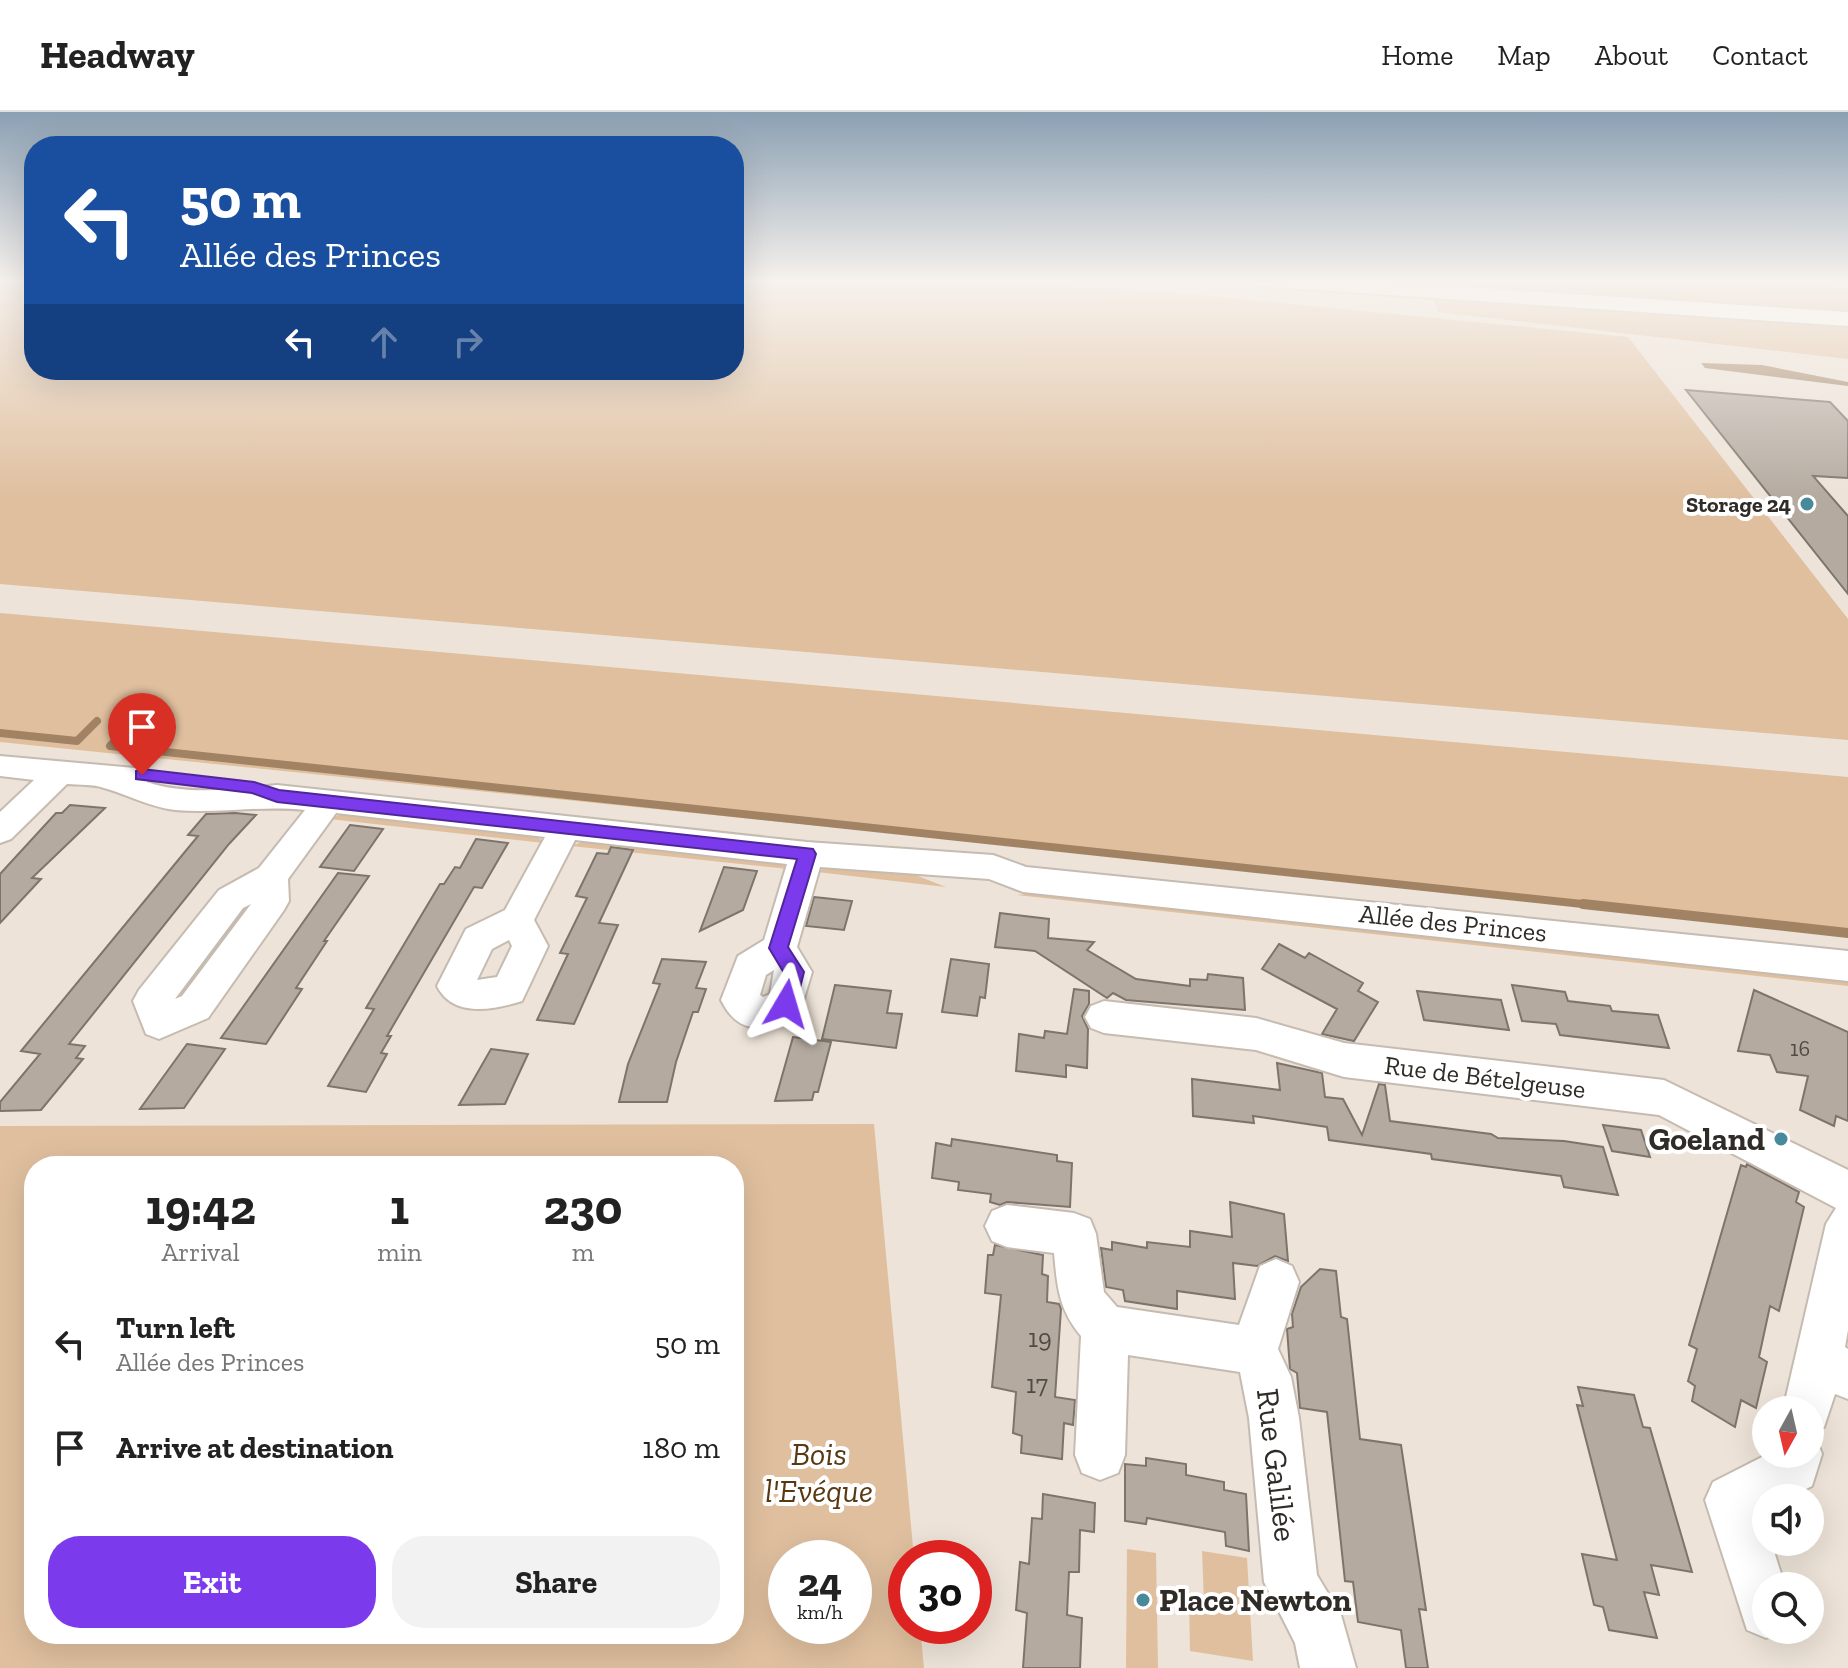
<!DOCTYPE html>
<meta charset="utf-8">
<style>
:root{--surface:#fff;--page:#f2f2f2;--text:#222;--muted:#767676;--line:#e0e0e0;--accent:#7c3aed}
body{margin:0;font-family:"Zilla Slab",serif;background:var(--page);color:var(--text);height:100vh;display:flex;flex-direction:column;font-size:30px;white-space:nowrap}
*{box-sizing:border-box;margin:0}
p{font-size:26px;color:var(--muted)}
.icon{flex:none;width:44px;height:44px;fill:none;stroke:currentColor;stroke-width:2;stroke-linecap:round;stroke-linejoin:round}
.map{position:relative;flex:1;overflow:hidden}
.details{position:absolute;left:24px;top:1044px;width:720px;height:488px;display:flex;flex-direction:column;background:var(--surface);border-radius:32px;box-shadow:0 8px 32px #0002}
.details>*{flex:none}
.top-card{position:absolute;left:24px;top:24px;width:720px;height:244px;border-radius:32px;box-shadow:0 8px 32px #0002;background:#1a4fa0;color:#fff;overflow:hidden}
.needle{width:52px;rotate:188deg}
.controls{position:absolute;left:1752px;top:1284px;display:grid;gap:16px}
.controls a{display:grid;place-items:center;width:72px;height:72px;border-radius:50%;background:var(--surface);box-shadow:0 8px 32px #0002;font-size:40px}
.speed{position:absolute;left:768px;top:1428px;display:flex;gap:16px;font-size:40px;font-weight:700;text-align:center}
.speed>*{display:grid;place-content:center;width:104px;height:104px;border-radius:50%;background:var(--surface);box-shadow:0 8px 32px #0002;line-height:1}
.speed small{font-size:20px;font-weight:400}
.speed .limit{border:12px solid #d22;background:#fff;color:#111}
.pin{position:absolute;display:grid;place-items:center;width:68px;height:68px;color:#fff;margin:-82px -34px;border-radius:50% 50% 50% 0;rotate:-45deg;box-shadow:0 0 8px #0007}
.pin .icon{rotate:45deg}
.me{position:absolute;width:88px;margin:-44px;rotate:7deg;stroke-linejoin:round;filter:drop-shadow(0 0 6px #0008)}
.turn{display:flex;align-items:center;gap:28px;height:168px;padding:0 24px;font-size:36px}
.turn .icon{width:104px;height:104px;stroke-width:2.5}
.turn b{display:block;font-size:56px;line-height:68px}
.lanes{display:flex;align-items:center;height:76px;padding:0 24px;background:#0003;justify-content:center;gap:40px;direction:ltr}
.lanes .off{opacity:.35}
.eta{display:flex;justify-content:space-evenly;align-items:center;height:136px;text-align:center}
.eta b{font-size:48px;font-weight:700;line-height:56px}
.cta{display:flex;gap:16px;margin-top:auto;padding:16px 24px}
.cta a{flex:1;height:92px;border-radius:32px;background:var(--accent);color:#fff;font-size:32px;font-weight:700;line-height:92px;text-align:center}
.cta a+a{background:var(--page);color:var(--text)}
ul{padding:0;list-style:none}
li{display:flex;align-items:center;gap:24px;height:104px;padding:0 24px}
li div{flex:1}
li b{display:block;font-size:30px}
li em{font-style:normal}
header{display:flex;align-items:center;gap:48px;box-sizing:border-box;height:112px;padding:0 40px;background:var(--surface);border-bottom:2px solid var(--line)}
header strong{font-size:38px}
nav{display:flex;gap:44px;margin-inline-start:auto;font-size:28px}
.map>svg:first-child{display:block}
</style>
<header>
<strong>Headway</strong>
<nav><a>Home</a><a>Map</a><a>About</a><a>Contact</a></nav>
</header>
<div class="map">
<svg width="1848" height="1556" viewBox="0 0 1848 1556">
<rect width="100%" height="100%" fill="#ede3d8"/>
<path fill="#dfbf9e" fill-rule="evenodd" d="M0 168H34V258H734V168H991L1201 183 1628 225 1848 507V628L0 472Z
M1425 168H1814L1825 173 1848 175V247L1438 200Z
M0 501 1848 665V819L0 630Z
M344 701 534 721 544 731 330 707Z
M590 727 783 751 788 757 571 734Z
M829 754 905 759 946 775 817 760Z
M1059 778 1848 864V874L1017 783Z
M874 1012 914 1446H906V1514H920L924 1556H0V1014ZM34 1054H734V1522H34ZM786 1446H854V1514H786Z
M1127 1437 1156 1441 1158 1556H1126Z
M1202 1439 1247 1446 1253 1549 1190 1539 1189 1488 1204 1490Z"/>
<path fill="#a18364" d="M1701 251 1762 253 1848 270V274L1705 256Z"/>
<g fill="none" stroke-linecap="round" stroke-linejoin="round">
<path stroke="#a18364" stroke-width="8" d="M135 608 110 634 1601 794
M0 621 77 629 97 609"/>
<path stroke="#a18364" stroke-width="10" d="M1583 792 1848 821"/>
</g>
<path fill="#b4aaa0" stroke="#7d746b" stroke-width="2" d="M1686 278 1830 290 1848 309V366L1813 364 1848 404V482Z
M70 693 105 696 32 766 41 767 0 811V762L56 701H62Z
M235 701 256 703 229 732 69 932 85 934 76 946 83 947 41 998 0 999V990L40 942 21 939 198 724 188 723 206 702Z
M350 713 383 717 354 759 320 755Z
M476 727 508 731 482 776 474 775 387 924H391L381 941 387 942 366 980 328 974 374 897 366 896 440 772H444L455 755 460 756Z
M611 735 633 738 599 811 618 813 574 912 537 908 568 842 560 841 587 786 576 784 597 741 608 742Z
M724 755 757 759 743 798 700 819Z
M338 761 369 764 324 829H327L296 876 302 877 266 932 221 926Z
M814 785 852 789 844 818 806 814Z
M1000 801 1049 807 1048 826 1094 830 1087 838 1136 867 1190 874V867L1207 868 1208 862 1243 866 1245 898 1126 888 1113 881 1107 886 1035 839 995 835Z
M1279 832 1305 846 1309 841 1363 871 1358 879 1378 890 1354 929 1322 922 1337 897 1262 857Z
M662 847 706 850 696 876 706 877 698 900H693L676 950 667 990H619L628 952 660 872 653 871Z
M951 847 989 852 985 886 980 885 977 904 942 900Z
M835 873 891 879 887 901 902 902 896 936 822 927Z
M1512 873 1565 880 1568 889 1610 894 1612 899 1658 903 1669 936 1560 923 1556 912 1522 909Z
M1074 877 1089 879V892L1082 904 1088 917 1087 956 1066 953V965L1016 959 1019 922 1044 926 1045 919 1067 922Z
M1754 878 1848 920V1009L1836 1004 1834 1014 1800 998 1808 964 1777 960 1770 943 1738 939Z
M1417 879 1501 888 1509 918 1424 908Z
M793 925 831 930 818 980H814L812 988 775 989Z
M187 932 225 937 184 996 140 997Z
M491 937 528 942 505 992 459 993Z
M1277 951 1322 961 1325 985 1343 987 1362 1023 1379 972 1385 973 1390 1009 1491 1022 1498 1026 1564 1029 1603 1035 1618 1083 1564 1075 1561 1064 1432 1047 1431 1042 1329 1028 1327 1015 1253 1004 1254 1011 1193 1004 1192 967 1280 978Z
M1603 1013 1641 1018 1650 1045 1612 1039Z
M952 1027 1057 1043V1049L1072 1051 1070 1095 1007 1090 1000 1093 990 1090 991 1082 958 1078 959 1070 932 1066 936 1031 951 1034Z
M1747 1052 1799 1080 1796 1090 1804 1095 1779 1199 1770 1194 1759 1245 1767 1250 1756 1296 1741 1288 1735 1315 1692 1289 1695 1274 1688 1269 1697 1237 1689 1233 1741 1053 1746 1055Z
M1230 1090 1284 1102 1287 1137 1288 1149 1275 1144 1257 1154 1233 1151 1235 1187 1177 1179V1197L1125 1189 1123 1178 1106 1175 1101 1136 1112 1138V1130L1147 1136V1130L1190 1135V1119L1232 1125Z
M995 1133 1043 1143 1042 1162 1048 1164 1047 1190 1059 1192 1061 1197 1055 1285 1075 1288 1073 1313 1064 1311 1062 1347 1021 1341 1022 1324 1013 1321 1016 1280 992 1275 1001 1183 985 1181 988 1143H993Z
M1320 1157 1336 1159 1341 1205 1347 1207 1360 1327 1401 1333 1426 1498 1419 1497 1428 1556H1406L1401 1518 1358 1510 1353 1470 1345 1469 1327 1300 1300 1296 1297 1261 1290 1257 1287 1217 1293 1215 1292 1202 1301 1175Z
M1578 1275 1634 1283 1643 1315 1650 1316 1692 1460 1651 1453 1659 1483 1644 1480 1657 1526 1609 1518 1603 1495 1594 1493 1582 1442 1617 1448 1577 1293 1583 1294Z
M1146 1346 1186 1352V1363L1224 1370V1378L1246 1382 1249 1439 1226 1434 1225 1420 1147 1406 1146 1412 1125 1409V1352L1146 1354Z
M1043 1382 1095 1391 1094 1420 1080 1418 1079 1460H1069L1067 1503 1082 1506 1080 1556H1023L1027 1501 1016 1498 1020 1450 1029 1452 1032 1406 1042 1407Z"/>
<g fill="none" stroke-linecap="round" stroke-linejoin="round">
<defs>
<path id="minor" d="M0 644 146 657 150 664 147 670C188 684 235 677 277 673L807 730 993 743 1026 755 1848 839V869L1023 780 989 767 820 755 797 835 812 860 799 903C766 915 741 928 721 888L738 844 764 828 787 752 575 728 534 808 548 834 522 889C493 898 453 906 437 874L466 817 505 798 545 725 336 701 288 767 289 789 284 798 208 906 159 927 146 922 133 889 139 878 219 778 259 756 305 698C261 693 218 702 175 698 149 695 129 683 104 676 93 672 79 673 67 672L11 727 0 731V700L34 668 0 664ZM251 792 182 884 175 887 243 796ZM509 828 512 834 497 865 477 868 492 837ZM774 858 770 882 763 885 760 883 766 863Z
M1104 889 1256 906 1344 931 1664 968 1848 1058V1218L1845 1235 1848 1237V1287L1835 1282 1824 1315 1810 1321V1298H1783L1826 1112 1836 1096 1659 1003 1344 965 1256 938 1104 921 1091 916 1085 905 1091 894Z
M1007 1093 1074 1101 1090 1107 1096 1122 1104 1180 1117 1195 1239 1213 1260 1154 1276 1147 1292 1154 1299 1170 1278 1237 1291 1265 1299 1306 1317 1463 1341 1503 1356 1556H1300L1295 1531 1264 1470 1249 1306 1240 1260 1128 1243 1125 1343 1118 1361 1100 1368 1082 1361 1075 1343 1081 1224C1059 1198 1057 1175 1054 1141L1007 1135 992 1129 985 1114 992 1099Z
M1810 1322 1815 1324 1822 1342 1812 1374 1788 1386H1766V1398L1761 1400 1766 1430H1771L1785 1474H1766V1518H1786L1766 1526 1747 1518 1705 1388 1713 1370 1768 1342H1810Z"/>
<path id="trunk" d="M1248 168H1357L1848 200V214L1259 174Z"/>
</defs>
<use href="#minor" stroke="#c5bbb0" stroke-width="4"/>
<use href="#trunk" stroke="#c5bbb0" stroke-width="4"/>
<use href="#minor" fill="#fff" fill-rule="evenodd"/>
<use href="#trunk" fill="#fff" fill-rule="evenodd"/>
</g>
<linearGradient id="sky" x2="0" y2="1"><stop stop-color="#8ba0b3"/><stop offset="0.44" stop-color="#f7f2ed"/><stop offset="1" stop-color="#f7f2ed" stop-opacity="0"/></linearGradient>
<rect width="1848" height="386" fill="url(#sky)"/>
<path fill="#7c3aed" stroke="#51269a" stroke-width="2" d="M142 657 254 670 279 678 813 737 816 742 788 835 804 860 796 892 786 901 776 892 784 861 769 836 797 747 277 690 252 681 136 667V659Z"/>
<g fill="#48899b" stroke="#fff" stroke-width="3">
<circle cx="1807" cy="392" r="8"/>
<circle cx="1781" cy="1027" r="8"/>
<circle cx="1143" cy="1488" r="8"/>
</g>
<g text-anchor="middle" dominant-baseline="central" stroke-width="8" stroke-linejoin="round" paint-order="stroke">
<g font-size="22" font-weight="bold" fill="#2f2b27" stroke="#fff" text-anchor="end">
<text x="1791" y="392">Storage 24</text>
</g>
<g font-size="22" fill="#504b45">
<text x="1800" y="936">16</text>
</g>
<g font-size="26" fill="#2f2b27" stroke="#fff">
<text transform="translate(1453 811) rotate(6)">Allée des Princes</text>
<text transform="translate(1485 965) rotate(7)">Rue de Bételgeuse</text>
</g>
<g font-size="26" fill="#504b45">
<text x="1040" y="1226">19</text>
<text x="1037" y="1272">17</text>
</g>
<g font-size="32" font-weight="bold" fill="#2f2b27" stroke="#fff" text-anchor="end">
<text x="1765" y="1027">Goeland</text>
<text x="1159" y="1488" text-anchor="start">Place Newton</text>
</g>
<g font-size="32" font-style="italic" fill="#593911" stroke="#fff">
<text x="819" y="1342">Bois<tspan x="819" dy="37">l'Evéque</tspan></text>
</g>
<g font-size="32" fill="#2f2b27" stroke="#fff">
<text transform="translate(1277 1353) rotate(83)">Rue Galilée</text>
</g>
</g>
</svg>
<div class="controls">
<a><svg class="needle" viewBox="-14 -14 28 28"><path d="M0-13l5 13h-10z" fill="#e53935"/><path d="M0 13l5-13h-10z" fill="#767676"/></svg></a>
<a><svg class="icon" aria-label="sound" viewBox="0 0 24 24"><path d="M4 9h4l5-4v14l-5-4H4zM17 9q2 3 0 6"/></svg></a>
<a><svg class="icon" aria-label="search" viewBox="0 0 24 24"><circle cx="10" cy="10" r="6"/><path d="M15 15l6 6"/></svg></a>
</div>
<div class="speed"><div>24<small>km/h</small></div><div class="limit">30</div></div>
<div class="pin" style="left:142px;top:663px;background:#d93025"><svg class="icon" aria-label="arrive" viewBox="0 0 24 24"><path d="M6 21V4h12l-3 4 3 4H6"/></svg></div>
<svg class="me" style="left:786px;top:892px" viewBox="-20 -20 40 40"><path d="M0-17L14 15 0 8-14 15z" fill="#7c3aed" stroke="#fff" stroke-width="4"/></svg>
<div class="top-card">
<div class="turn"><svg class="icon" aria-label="left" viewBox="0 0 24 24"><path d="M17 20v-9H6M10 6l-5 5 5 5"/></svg><div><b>50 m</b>Allée des Princes</div></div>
<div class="lanes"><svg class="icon" aria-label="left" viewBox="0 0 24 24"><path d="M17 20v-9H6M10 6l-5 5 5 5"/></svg><svg class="icon off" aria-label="ahead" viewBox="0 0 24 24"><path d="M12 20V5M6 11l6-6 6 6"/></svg><svg class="icon off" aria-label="right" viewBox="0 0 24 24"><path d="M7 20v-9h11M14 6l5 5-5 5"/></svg></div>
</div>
<section class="details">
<div class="eta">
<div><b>19:42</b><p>Arrival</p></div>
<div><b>1</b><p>min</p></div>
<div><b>230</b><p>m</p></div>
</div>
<ul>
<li><svg class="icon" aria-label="left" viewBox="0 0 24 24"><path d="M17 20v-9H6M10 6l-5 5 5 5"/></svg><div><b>Turn left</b><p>Allée des Princes</p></div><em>50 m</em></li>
<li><svg class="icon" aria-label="arrive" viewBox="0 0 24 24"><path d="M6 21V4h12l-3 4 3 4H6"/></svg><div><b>Arrive at destination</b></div><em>180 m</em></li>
</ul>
<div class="cta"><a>Exit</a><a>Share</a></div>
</section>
</div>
